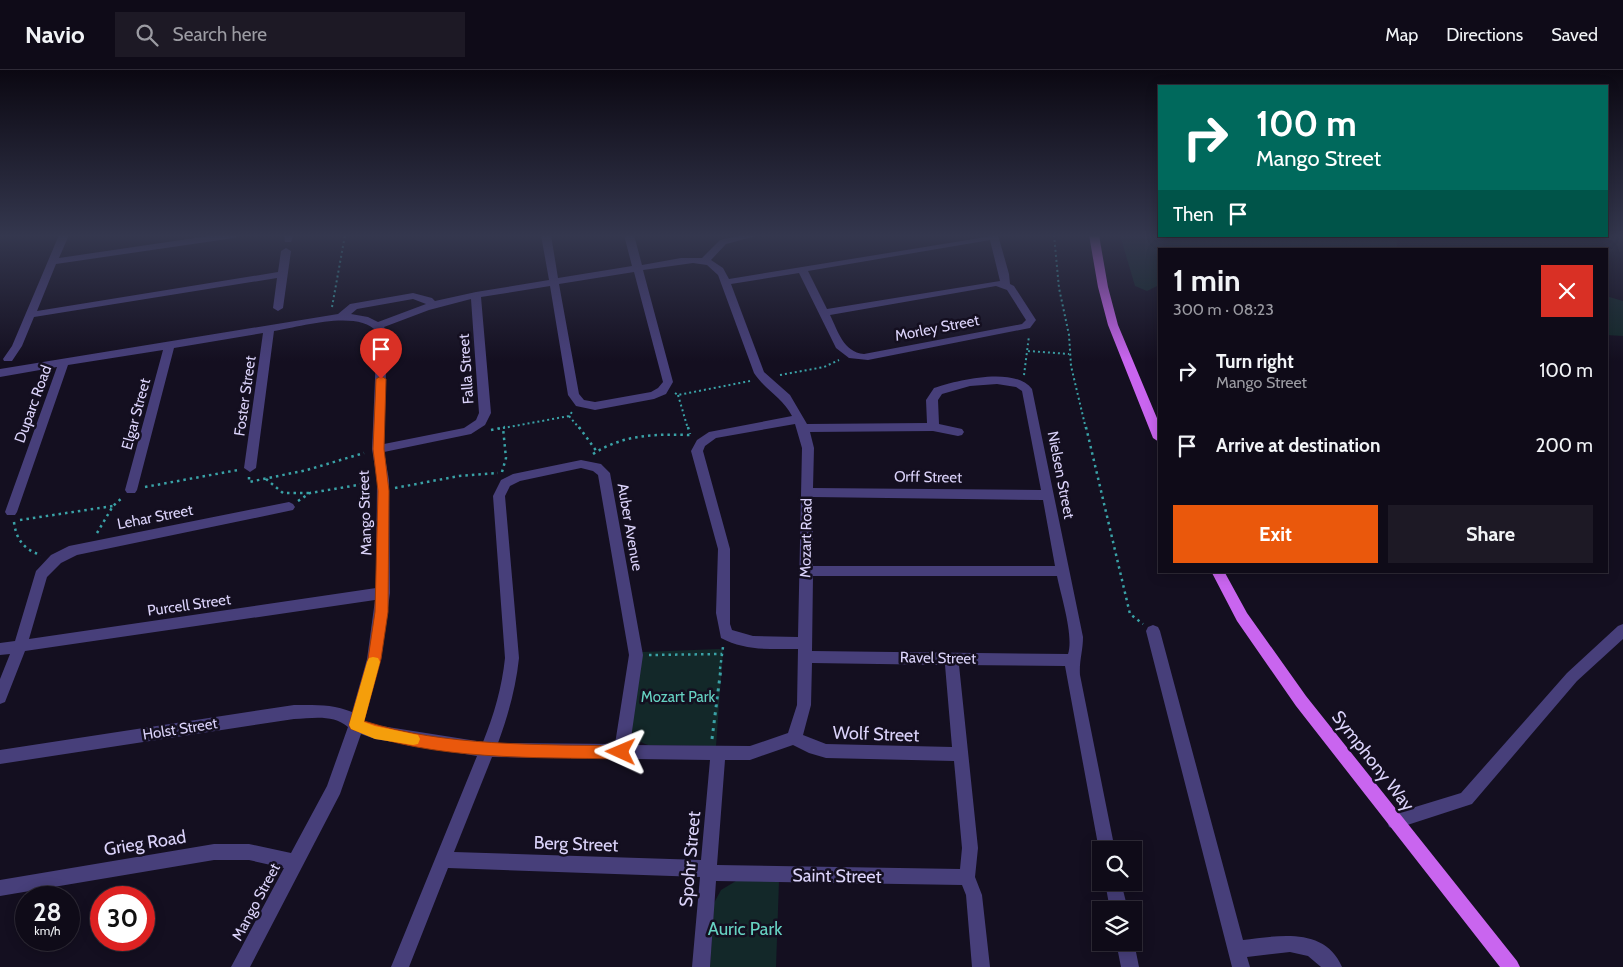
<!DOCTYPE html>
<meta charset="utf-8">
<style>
:root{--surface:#0f0b18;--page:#1d1925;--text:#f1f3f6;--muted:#9b9ba2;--line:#2f2b37;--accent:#ea580c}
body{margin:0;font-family:Cabin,sans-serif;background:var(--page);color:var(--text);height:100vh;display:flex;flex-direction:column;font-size:19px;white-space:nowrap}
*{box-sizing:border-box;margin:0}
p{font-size:16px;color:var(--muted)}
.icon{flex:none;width:28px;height:28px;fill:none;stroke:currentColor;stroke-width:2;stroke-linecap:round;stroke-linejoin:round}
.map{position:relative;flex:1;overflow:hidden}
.details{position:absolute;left:1158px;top:178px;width:450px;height:325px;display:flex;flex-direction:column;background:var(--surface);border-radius:0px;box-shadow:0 2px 12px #0003,0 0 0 1px var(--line)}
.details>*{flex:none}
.guide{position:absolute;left:1158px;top:15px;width:450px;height:152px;border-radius:0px;box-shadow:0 2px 12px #0003,0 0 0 1px var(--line);background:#00695c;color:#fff;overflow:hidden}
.controls{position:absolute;left:1092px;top:771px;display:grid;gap:10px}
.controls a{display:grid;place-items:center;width:50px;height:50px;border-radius:0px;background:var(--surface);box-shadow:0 2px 12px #0003,0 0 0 1px var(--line);font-size:25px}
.speed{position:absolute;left:15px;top:816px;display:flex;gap:10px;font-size:25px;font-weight:700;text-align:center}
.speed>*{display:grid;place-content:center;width:65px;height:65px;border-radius:50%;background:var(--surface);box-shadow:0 2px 12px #0003,0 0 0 1px var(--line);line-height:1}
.speed small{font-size:12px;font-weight:400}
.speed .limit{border:8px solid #d22;background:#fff;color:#111}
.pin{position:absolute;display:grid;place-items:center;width:42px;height:42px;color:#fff;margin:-51px -21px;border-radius:50% 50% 50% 0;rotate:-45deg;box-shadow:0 0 5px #0007}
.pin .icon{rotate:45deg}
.me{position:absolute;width:55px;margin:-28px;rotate:271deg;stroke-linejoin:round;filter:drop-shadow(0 0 4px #0008)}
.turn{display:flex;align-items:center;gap:18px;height:105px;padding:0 15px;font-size:22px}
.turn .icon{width:65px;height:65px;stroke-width:2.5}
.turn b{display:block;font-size:35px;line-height:42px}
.then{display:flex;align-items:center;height:48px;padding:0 15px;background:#0003;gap:10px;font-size:19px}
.round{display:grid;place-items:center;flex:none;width:52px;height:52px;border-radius:0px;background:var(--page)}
.overview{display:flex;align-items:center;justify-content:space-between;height:85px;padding:0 15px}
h1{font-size:30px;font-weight:800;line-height:38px}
.button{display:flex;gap:10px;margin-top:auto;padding:10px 15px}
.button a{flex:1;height:58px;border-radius:0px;background:var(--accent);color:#fff;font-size:20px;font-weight:800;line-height:58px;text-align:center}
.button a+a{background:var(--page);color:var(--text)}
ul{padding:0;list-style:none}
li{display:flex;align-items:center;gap:15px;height:75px;padding:0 15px}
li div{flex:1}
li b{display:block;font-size:19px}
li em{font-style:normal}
header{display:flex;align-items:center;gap:30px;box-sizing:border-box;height:70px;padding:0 25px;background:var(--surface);border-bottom:1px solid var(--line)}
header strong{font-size:24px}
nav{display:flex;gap:28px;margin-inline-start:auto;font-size:18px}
.search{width:350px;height:45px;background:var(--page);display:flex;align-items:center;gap:12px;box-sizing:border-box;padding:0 18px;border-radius:0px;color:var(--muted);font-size:19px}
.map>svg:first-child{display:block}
</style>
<header>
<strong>Navio</strong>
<div class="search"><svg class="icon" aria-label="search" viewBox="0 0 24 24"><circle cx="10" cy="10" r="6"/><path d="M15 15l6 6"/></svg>Search here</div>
<nav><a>Map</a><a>Directions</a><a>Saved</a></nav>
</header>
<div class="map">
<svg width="1623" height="897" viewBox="0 0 1623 897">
<rect width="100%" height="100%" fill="#140f20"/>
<path fill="#132829" d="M1120 165 1396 166 1397 179H1159V215L1147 221 1135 216Z
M1606 226 1623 231V266L1606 265Z
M719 579 723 580 716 676 648 675C638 672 633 667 631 657L642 582Z
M736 811H779L776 897H710L714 833 721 820Z"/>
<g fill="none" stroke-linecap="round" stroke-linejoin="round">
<path stroke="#3aa2a7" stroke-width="2" stroke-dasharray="2 3" stroke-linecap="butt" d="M1054 165 1059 218 1069 265 1071 296 1086 359
M332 237 345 165
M1028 281 1069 284
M780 305 824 297 839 290
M1024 305 1029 266
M675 323 678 325 750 311
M678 325 688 359
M569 346 580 359
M498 359 569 346 572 342"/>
<path stroke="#3aa2a7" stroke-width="2.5" stroke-dasharray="2.5 4" stroke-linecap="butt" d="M579 357 597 382
M688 357 690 364
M1086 357 1130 544 1143 554
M491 360 505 357
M593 384C624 364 656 364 691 365
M502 402 506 388 503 358
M249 407V412L307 400 364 383
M266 409 283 423H311
M145 417 238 400
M395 418 459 406 498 403
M298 431 310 423 370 413
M20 450 113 436
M14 452C16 469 24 480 41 485
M97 463 113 436 123 427
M649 585 722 584
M720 599 723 577"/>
<path stroke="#3aa2a7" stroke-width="3" stroke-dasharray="3 5" stroke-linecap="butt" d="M712 669 721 598"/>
<path fill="#473f7a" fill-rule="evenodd" d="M59 165H69L59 188 215 165H239L234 168 56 194 37 241 278 202 281 181 286 178 291 181 283 238 278 241 273 238 277 208 34 247 22 276 12 291H4L3 289 12 276Z
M284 165H294L291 172H285Z
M541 165H551L558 208 632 196 624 165H634L642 195 681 188H702L720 170 742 165H760L726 174 711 190 723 198 729 209 998 165 1009 204 1010 214 1014 216 1036 250 1030 258 868 290 849 288 836 278 799 203 731 214 764 302 790 325 807 354 927 353 926 330 934 318C957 310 1015 296 1032 319L1083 567C1083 581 1079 591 1080 605L1115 780H1101V786L1099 780 1065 596 959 595 978 778 975 807 982 825 990 897H972L966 825 962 815 716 811 710 897H692L700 807 448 798 409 897H391L477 686 375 669 361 664 340 724 250 897H231L284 798 249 790H214L0 826V810L214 774H249L291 783 327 716 348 657C333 644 313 648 294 649L0 694V680L294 635C315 635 333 634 352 642L367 589 375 530 25 581 5 632 0 634V609L10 584 0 585V573L15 571 36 501 51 485 69 476 289 432 293 434 295 437 293 440 77 485 61 493 47 507 29 569 376 518 377 410 372 379 377 262C358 239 300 257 274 261L256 398 250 402 244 398 263 263 174 278 137 420 135 423H127L125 420 163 280 68 295 17 442 15 445H7L5 442 57 297 0 307V299L338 244 350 234 413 223 432 228 435 231 476 222 549 210ZM990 170 1000 211 827 239 808 201ZM693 193 707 195 718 205 754 303C765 320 783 328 792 346L709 362 697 370 691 381 718 479 716 543 721 568C745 581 771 579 798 579L797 635 788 663 750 676 630 675 643 585 610 403 601 394 581 390 513 404 501 410 493 426 505 588C502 617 494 645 483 672L375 655 364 651 381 589 390 523 389 410 384 382 471 364 485 355 491 343 481 227 550 216 568 325 576 336 595 340 654 329 666 324 673 312 643 200ZM634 202 663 312 658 318 651 322 595 332 584 330 579 324 559 214ZM996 216 1007 220 1026 250 1022 254 864 284C843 282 838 261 830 245ZM413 229 426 234 378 252 368 247 351 244 357 239ZM471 229 479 343 476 350 464 358 384 374 387 262 384 257 429 240ZM997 314 1016 317 1022 321 1041 420 813 418 814 378 810 362 933 361 958 366 962 365 964 362 962 359 939 354 938 330 942 324 970 316ZM795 354 802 378 798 567 753 566 732 560 730 554V479L703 381 705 376 716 368ZM581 398 593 401 598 405 629 585 615 674 498 673C508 646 516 617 519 588L505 426 510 416 520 411ZM813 427 1043 430 1055 496H813ZM813 506H1057C1061 526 1074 566 1068 584L812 581ZM812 593 945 595 952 677 826 674 803 665 811 635ZM793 675 809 683 826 688 954 691 962 778 960 799 717 795 725 690H750ZM492 687 710 690 701 790 454 782Z
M1623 554V569L1577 611 1472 734 1395 759 1389 757 1387 751 1389 745 1461 723 1567 603 1618 556Z
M1153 555 1158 557 1160 561 1243 870C1277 866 1325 856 1342 897H1321L1308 886 1290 882 1247 887 1250 897H1232L1146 561 1148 557Z
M1105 812H1121L1128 840H1110Z
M1116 872H1134L1139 897H1121Z"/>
<path fill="#c965ef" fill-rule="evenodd" d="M1089 165H1099L1108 217 1118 255 1159 353V372L1153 368 1108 255 1098 217Z
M1211 501H1224L1247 543 1306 626 1517 891 1520 897H1500L1296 636 1237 551Z"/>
</g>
<linearGradient id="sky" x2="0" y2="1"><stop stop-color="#0b0812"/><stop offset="0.57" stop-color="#34374e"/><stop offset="1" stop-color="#34374e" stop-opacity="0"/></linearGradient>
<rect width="1623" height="291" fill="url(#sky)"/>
<path fill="#ea580c" stroke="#983908" d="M381 306 386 309 384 379 389 421 388 542 381 589 364 651C447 677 536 674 621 676L626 678 628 682 626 687 621 689C533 687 435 691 351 659L349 655 368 589 375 542 378 421 373 379 376 309Z"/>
<path fill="#f59e0b" d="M373 587 378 588 380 592 364 652 375 656 418 665 420 669 418 674 413 675 375 669 351 659 349 655 367 592 369 588Z"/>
<g text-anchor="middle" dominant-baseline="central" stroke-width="5" stroke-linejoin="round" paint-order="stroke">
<g font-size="15" fill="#dbd3fa" stroke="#140f20">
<text transform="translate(937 258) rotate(-11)">Morley Street</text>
<text transform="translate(466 299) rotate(-94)">Falla Street</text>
<text transform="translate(245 326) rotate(-82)">Foster Street</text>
<text transform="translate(33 334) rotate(-70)">Duparc Road</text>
<text transform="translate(136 344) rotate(-75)">Elgar Street</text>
<text transform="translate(1061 405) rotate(79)">Nielsen Street</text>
<text transform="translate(928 407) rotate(1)">Orff Street</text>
<text transform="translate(365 443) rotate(-92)">Mango Street</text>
<text transform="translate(155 447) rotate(-11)">Lehar Street</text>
<text transform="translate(630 457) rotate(80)">Auber Avenue</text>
<text transform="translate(806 468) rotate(-89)">Mozart Road</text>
<text transform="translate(189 535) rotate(-8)">Purcell Street</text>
<text transform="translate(938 588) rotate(1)">Ravel Street</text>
<text transform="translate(180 659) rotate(-9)">Holst Street</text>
<text transform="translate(256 832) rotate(-62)">Mango Street</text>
</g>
<g font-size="15" fill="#66d2c2" stroke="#140f20">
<text x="678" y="627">Mozart Park</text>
</g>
<g font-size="18" fill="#dbd3fa" stroke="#140f20">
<text transform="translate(876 664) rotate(2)">Wolf Street</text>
<text transform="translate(1373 691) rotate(52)">Symphony Way</text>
<text transform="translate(145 773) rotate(-9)">Grieg Road</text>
<text transform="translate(576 774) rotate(2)">Berg Street</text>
<text transform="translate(690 789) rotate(-85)">Spohr Street</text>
<text transform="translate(837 806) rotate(1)">Saint Street</text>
</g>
<g font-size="18" fill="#66d2c2" stroke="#140f20">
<text x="745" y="859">Auric Park</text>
</g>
</g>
</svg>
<div class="controls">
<a><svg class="icon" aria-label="search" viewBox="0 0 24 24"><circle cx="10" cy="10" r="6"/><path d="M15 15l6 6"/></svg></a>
<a><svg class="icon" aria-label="layers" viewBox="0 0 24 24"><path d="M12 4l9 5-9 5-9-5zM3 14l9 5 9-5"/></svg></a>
</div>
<div class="speed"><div>28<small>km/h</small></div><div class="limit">30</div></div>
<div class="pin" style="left:381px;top:309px;background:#d93025"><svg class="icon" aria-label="arrive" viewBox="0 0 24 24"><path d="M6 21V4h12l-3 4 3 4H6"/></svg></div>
<svg class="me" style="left:621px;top:682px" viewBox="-20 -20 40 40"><path d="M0-17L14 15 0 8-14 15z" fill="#ea580c" stroke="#fff" stroke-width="4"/></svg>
<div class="guide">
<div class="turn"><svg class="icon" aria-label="right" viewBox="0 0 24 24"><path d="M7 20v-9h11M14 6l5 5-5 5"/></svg><div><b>100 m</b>Mango Street</div></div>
<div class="then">Then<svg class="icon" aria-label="arrive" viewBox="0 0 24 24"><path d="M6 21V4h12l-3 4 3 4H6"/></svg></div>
</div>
<section class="details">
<div class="overview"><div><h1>1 min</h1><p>300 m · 08:23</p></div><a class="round" style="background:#d93025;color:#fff"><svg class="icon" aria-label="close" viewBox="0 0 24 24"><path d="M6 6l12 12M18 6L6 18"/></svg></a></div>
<ul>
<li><svg class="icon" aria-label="right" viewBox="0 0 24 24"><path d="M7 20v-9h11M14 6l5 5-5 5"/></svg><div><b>Turn right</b><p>Mango Street</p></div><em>100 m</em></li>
<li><svg class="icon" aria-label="arrive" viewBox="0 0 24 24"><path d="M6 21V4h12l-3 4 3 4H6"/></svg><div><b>Arrive at destination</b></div><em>200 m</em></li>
</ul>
<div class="button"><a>Exit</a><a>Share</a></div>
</section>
</div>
